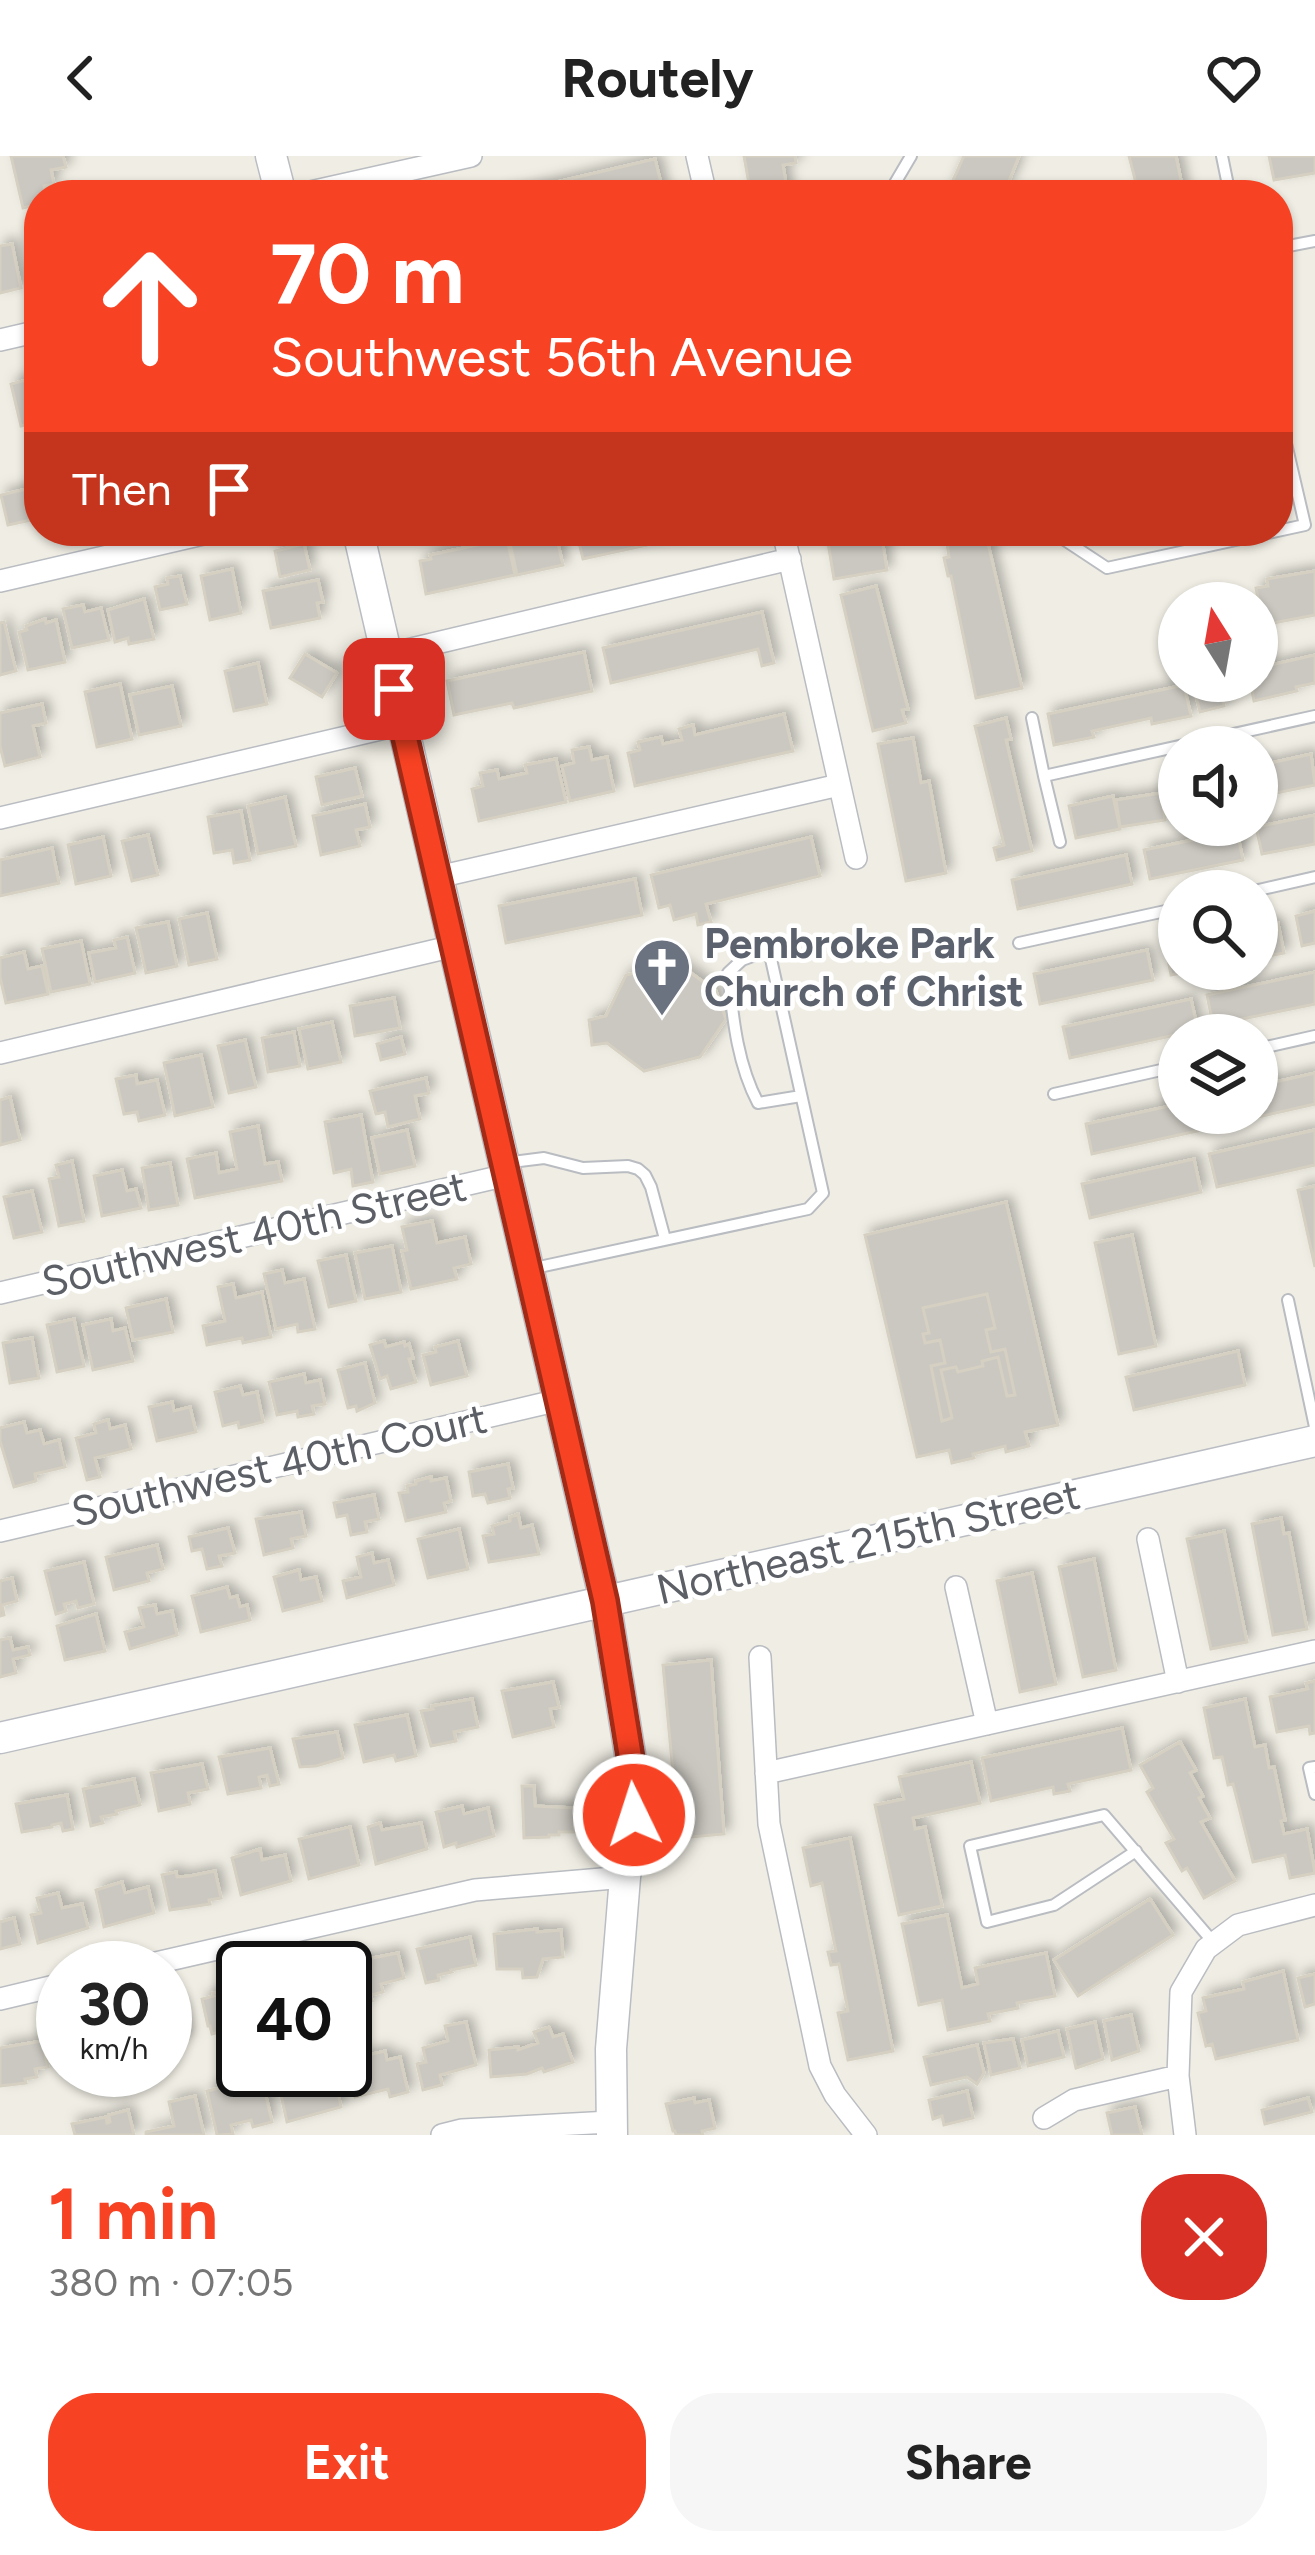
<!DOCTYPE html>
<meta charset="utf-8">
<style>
:root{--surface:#fff;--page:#f6f6f6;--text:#222;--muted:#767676;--accent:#f74223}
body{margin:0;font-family:Figtree,sans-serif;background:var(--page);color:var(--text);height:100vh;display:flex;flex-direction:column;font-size:45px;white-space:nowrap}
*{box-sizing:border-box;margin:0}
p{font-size:39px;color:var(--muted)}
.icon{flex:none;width:66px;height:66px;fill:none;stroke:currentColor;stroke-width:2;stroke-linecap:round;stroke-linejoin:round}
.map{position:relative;height:1979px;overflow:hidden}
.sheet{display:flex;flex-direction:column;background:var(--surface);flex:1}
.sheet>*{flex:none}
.top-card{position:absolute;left:24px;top:24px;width:1269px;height:366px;border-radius:48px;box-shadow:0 3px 9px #0004;background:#f74223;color:#fff;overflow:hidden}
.needle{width:78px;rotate:349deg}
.tools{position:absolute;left:1158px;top:426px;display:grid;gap:24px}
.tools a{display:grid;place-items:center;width:120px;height:120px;border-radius:50%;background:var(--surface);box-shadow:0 3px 9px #0004;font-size:60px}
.speed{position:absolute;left:36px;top:1785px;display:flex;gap:24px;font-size:60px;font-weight:700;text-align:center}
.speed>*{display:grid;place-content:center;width:156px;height:156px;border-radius:50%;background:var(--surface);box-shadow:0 3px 9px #0004;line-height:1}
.speed small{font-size:30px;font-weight:400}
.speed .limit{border:6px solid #111;border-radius:18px;background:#fff;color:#111}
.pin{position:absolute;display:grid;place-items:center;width:102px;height:102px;color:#fff;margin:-51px;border-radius:24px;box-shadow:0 6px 18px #0006}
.me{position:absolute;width:132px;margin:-66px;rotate:356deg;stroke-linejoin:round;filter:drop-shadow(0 0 9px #0008)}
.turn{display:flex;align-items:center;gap:42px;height:252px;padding:0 48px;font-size:54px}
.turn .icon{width:156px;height:156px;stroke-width:2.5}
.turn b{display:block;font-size:84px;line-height:102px}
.then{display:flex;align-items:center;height:114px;padding:0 48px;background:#0003;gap:24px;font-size:45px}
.round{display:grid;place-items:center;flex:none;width:126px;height:126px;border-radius:48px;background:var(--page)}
.summary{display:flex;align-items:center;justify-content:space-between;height:204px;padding:0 48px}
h1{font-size:72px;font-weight:700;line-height:90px;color:var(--accent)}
.primary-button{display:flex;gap:24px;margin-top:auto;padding:24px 48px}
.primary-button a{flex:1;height:138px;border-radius:48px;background:var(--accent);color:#fff;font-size:48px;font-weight:700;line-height:138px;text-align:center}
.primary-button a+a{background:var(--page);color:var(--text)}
header{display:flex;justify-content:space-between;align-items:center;height:156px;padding:0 48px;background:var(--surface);font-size:54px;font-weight:700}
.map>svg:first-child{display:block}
</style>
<header><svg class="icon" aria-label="back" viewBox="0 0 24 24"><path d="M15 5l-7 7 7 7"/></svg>Routely<svg class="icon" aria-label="heart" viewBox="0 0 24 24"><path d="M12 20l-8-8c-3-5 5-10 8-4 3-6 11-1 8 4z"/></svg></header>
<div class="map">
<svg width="1315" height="1979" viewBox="0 0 1315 1979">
<defs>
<filter id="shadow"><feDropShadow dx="5.5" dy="-5.5" stdDeviation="6" flood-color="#0004"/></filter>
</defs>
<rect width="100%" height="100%" fill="#f0eee4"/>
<path fill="#cbc8c1" stroke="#d5d0c2" stroke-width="3" fill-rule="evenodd" filter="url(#shadow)" d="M11 0H63L66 11 51 14 54 28 44 30 46 39H39V48L23 52Z
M744 0H795L796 7 783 9 788 39H751Z
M964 0H1019L1009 25 998 39H955L949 33Z
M1129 0H1176L1184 39H1139Z
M1269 0H1315V17L1274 24Z
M655 3 664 39H501Z
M12 88 21 132 0 137V90Z
M26 224 28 233 39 230V266L21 270 11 228Z
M39 330V357L35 358 36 363 8 369 1 339Z
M541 375H555L563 409 517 419 509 382Z
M576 375H711L583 403Z
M826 375H866V378L881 376 887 414 834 423Z
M986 379 1022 532 976 542 951 420H948L944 402 949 401 947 387Z
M507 383 515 419 426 438 420 405 431 403 430 399Z
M304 388 310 414 280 421 275 395Z
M232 413 241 457 210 464 201 420Z
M1315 415V459L1263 469 1256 432 1268 430 1267 423Z
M180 420 187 448 160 454 155 431 168 428 167 422Z
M318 424 323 446 317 447 320 462 271 472 263 435Z
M876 430 908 553 902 554 906 567 873 575 841 439Z
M144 443 154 483 129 488 128 482 115 486 108 454Z
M83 449 85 456 101 452 109 484 72 492 63 453Z
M762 456 774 507 762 510 758 493 611 527 603 492Z
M45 463 46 467 56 464 65 506 28 514 19 476 27 474 26 470Z
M4 466 16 515 0 519V467Z
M584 496 592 535 514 552 512 547 454 559 447 525Z
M305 498 337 517 322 541 290 522Z
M1315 499V527L1296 531 1297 535 1254 545 1250 525H1257V512Z
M258 507 267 548 234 555 225 515Z
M1219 527 1224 550 1200 556 1194 532Z
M120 528 132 583 97 591 85 536Z
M1184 529 1191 560 1152 568 1151 562 1092 575 1094 581 1054 589 1048 558Z
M172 530 181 570 139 579 130 539Z
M42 548 46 567 33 570 40 601 5 610 0 590V557Z
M784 558 793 595 635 630 628 597 640 594 638 586 661 581 663 588 682 584 679 573 693 569 695 579Z
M1006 562 1011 583 1006 584 1032 695 997 704 994 692 1004 689 975 570Z
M913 582 921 627 929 625 946 717 906 725 878 588Z
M589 591 592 604 607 601 614 635 570 645 562 610 574 607 572 594Z
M1311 598 1315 629 1257 641V607L1261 606 1262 609Z
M556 603 566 646 479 665 472 633 483 630 480 617 497 614 499 623 527 617 525 609Z
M355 612 362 640 322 649 316 621Z
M1179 626V659L1169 661 1162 629Z
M1161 637 1165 664 1120 671 1116 644Z
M1113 640 1120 673 1076 682 1069 650Z
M285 641 296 690 258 698 248 650Z
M365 648 370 671 356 674 360 690 321 699 313 660Z
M241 655 250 704 234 707 232 694 214 697 208 661Z
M1315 659V688L1262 698 1256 671Z
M1237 675 1243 704 1150 723 1144 694Z
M148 679 158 719 132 725 122 685Z
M103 681 111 720 76 728 68 689Z
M811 681 820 720 706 748 711 766 698 769 696 758 674 764 670 749 659 752 651 719Z
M52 692 59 727 0 740V704Z
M1126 699 1132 728 1018 753 1012 724Z
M635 723 642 759 506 787 499 750Z
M1315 755V787L1302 790 1296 760Z
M207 757 217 803 189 809 179 763Z
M168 766 177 810 146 817 136 772Z
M1278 767 1284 797 1257 802V771Z
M127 781 135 817 95 826 89 797 116 792 114 784Z
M81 785 90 828 51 836 42 793Z
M1179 786V813H1202L1171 819 1165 789Z
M1147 794 1153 824 1040 848 1034 818Z
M24 796 28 813 42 810 48 838 6 847 0 821V802Z
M677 807 716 835 726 863 700 901 644 915 607 887 592 889 589 864 606 860 626 819Z
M1315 816V848L1213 869 1207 839Z
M394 842 400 872 355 880 350 850Z
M1191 843 1198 874 1070 902 1063 871Z
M332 866 341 906 308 913 299 873Z
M294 876 300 910 268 916 262 882Z
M401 881 405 898 381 904 377 888Z
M245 884 256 931 229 937 218 890Z
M201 899 213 951 175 960 164 907Z
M1315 917V948L1236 966 1234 957H1257V930Z
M136 919 137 928 157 924 165 959 139 965 137 956 124 958 116 923Z
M426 922 429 937 415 940 420 963 388 971 385 956 376 958 370 935Z
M10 941 20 984 0 989V944Z
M1179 948V957H1217L1220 970 1092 998 1086 968Z
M361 959 373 1026 353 1030 351 1013 334 1017 325 966Z
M258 970 265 1008 278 1006 282 1025 195 1042 187 1003 216 997 219 1017 237 1013 230 976Z
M407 974 415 1010 380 1018 372 982Z
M1315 974V1009L1217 1031 1209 998Z
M1194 1003 1201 1036 1090 1062 1082 1028Z
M72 1005 84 1065 59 1070 49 1023 59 1021 56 1009Z
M170 1007 178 1049 149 1054 142 1012Z
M122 1014 127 1035 136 1033 141 1052 102 1060 94 1020Z
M1315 1030V1111L1298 1034Z
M32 1035 42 1076 14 1082 4 1041Z
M1006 1046 1058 1269 1025 1276 1029 1290 1006 1296 1005 1290 973 1298 974 1302 952 1307 949 1294 917 1301 865 1079ZM987 1138 995 1172 986 1174 991 1196 1005 1193 1015 1239 1007 1240 998 1201 982 1205 983 1210 958 1216 956 1211 941 1214 952 1262 942 1265 931 1210 945 1207 940 1184 925 1187 923 1178 929 1177 923 1152Z
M432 1065 437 1087 465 1081 471 1108 454 1112 457 1123 411 1133 402 1095 407 1094 402 1071Z
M1132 1079 1156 1190 1119 1198 1095 1087Z
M392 1090 401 1136 365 1143 355 1097Z
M346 1099 356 1145 329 1151 318 1105Z
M282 1114 285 1127 304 1123 315 1173 298 1176 297 1168 276 1173 264 1118Z
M233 1128 236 1142 262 1136 271 1181 243 1187 242 1182 207 1189 203 1170 225 1165 218 1131Z
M987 1138 995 1172 986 1174 991 1196 1005 1193 1015 1239 1007 1240 998 1201 982 1205 983 1210 958 1216 956 1211 941 1214 952 1262 942 1265 931 1210 945 1207 940 1184 925 1187 923 1178 929 1177 923 1152Z
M166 1143 173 1176 133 1184 126 1152Z
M74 1163 84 1210 57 1216 47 1169Z
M111 1163 113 1175 125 1172 133 1205 93 1214 83 1169Z
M32 1182 39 1222 10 1227 3 1187Z
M384 1185 386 1191 404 1186 405 1190 409 1188 413 1202 409 1203 416 1226 391 1233 387 1220 380 1223 370 1189Z
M458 1185 467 1220 431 1229 423 1199 436 1196 435 1191Z
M1238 1195 1245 1229 1134 1254 1126 1221Z
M365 1207 375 1247 357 1255 356 1250 348 1252 338 1214Z
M304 1218 306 1227 320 1224 325 1248 312 1250 314 1258 298 1261 297 1255 277 1259 269 1226Z
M240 1230 243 1239 257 1236 263 1266 239 1272 238 1266 223 1270 215 1236Z
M172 1246 174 1255 190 1251 196 1276 157 1285 149 1251Z
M108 1264 110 1273 125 1269 131 1293 95 1302 100 1321 87 1324 76 1282 96 1277 94 1268Z
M24 1266 27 1277 40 1274 44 1288 59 1284 65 1311 35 1318 36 1325 14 1331 0 1285V1272Z
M508 1308 513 1332 508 1333 510 1342 488 1347 485 1338 473 1340 469 1316Z
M431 1321V1325L446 1322 451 1345 444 1347 446 1356 406 1365 399 1337 408 1336 407 1330 416 1328V1325Z
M374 1339 379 1363 365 1366 367 1376 351 1379 347 1359 337 1361 334 1347Z
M301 1356 306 1380 291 1383 293 1392 264 1399 256 1363Z
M518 1358 521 1372 532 1369 539 1398 489 1406 483 1380 494 1378 492 1370 510 1365V1361Z
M1281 1362 1284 1378 1289 1377 1307 1473 1273 1479 1252 1368Z
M228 1372 235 1397 219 1400 222 1410 207 1413 202 1393 192 1395 189 1381Z
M459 1373 468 1413 428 1422 418 1383Z
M1224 1375 1247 1486 1211 1493 1187 1383Z
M157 1389 163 1413 147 1417 149 1425 114 1434 106 1401Z
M372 1397 374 1407 388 1404 394 1429 347 1442 343 1425 361 1421 357 1401Z
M1094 1403 1116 1514 1083 1521 1059 1411Z
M84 1406 94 1448 78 1452 76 1445 64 1448 66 1455 56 1458 45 1415Z
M299 1414 301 1424 316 1421 322 1445 283 1455 274 1421Z
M1032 1417 1056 1528 1020 1536 997 1425Z
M12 1422 17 1445 2 1449 4 1459 0 1460V1425Z
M227 1431 230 1442 237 1440 240 1451 247 1449 250 1464 201 1476 192 1440Z
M155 1449 157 1458 172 1455 177 1479 130 1493 125 1476 144 1471 139 1452Z
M96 1458 105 1495 65 1504 57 1470Z
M10 1482 13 1494 28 1491 30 1499 13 1503 16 1517 0 1521V1484Z
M711 1504 724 1678 679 1682 663 1509Z
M1315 1525V1577L1310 1578 1309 1570 1277 1576 1270 1541 1308 1533 1306 1527Z
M553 1526 559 1551 550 1553 554 1571 513 1581 502 1535Z
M472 1543 478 1571 454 1576 456 1585 431 1590 421 1555 433 1553 432 1550Z
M1245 1543 1255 1591 1265 1589 1269 1612 1274 1611 1285 1664 1281 1665 1284 1678 1307 1673 1315 1717 1290 1722 1285 1699 1253 1706 1233 1628 1228 1629 1222 1601 1214 1602 1204 1552Z
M407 1559 416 1600 396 1605 394 1599 364 1606 355 1569Z
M1122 1572 1131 1614 1068 1628 1070 1635 1054 1638 1053 1631 991 1645 982 1602Z
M337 1576 343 1602 316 1610 300 1611 293 1583Z
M1180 1586 1196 1614 1190 1617 1203 1640 1199 1642 1210 1662 1201 1666 1235 1725 1204 1742 1187 1712 1182 1715 1166 1687 1174 1683 1147 1636 1153 1632 1140 1609Z
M270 1592 279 1628 270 1630 267 1619 259 1621 261 1632 228 1638 219 1601Z
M971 1606 980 1647 913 1662 915 1673 925 1671 942 1750 899 1759 875 1649 904 1643 899 1621Z
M202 1608 208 1633 188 1637 190 1648 159 1655 151 1617Z
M134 1623 140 1649 116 1655 117 1658 101 1661 103 1667 91 1670 83 1633Z
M522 1630H534L535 1650 575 1652V1676H559V1679H549V1681L524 1682Z
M67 1639 73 1673 63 1675 61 1667 52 1669V1671L22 1676 16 1648Z
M462 1650 464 1658 488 1652 494 1680 457 1691 456 1687 444 1691 436 1656Z
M380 1667 382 1674 421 1667 427 1693 376 1708 368 1671Z
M350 1671 359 1709 309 1723 299 1683Z
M850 1682 893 1895 848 1904 838 1857 848 1855 839 1808 831 1809 828 1796 836 1795 822 1727 811 1730 803 1692Z
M260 1693 262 1704 285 1699 291 1725 241 1739 232 1702Z
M215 1715 221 1742 209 1744 210 1748 170 1754 162 1719 176 1716 177 1721 190 1720Z
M122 1726 125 1737 148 1731 154 1757 104 1771 96 1734Z
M58 1737 62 1752 82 1748 88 1772 38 1787 31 1759 41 1757 37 1742Z
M1150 1743 1173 1779 1078 1840 1054 1804Z
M947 1759 962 1832 978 1828 975 1812 1046 1797 1055 1840 1017 1847 1018 1852 988 1858 990 1865 948 1874 942 1844 919 1849 902 1768Z
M14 1762 20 1788 0 1793V1766Z
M537 1773V1776L561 1774 563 1801 543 1803 537 1821 523 1822 522 1813H497L494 1778Z
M470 1781 476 1809 451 1814 452 1816 438 1819 439 1824 426 1827 417 1793Z
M398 1797 404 1822 381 1828 383 1836 371 1839 372 1845 357 1849 347 1807Z
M1283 1815 1298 1884 1216 1903 1212 1888 1206 1890 1198 1857 1206 1855 1203 1842 1244 1833 1243 1826Z
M1315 1818V1848L1305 1851 1298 1822Z
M240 1831 243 1833V1897L241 1898 239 1891 224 1895 220 1876 212 1878 210 1870H208L202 1843 214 1840 213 1837Z
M180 1849 188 1883 165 1888V1852Z
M1131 1859 1139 1895 1112 1904 1104 1865Z
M466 1866 476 1909 440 1919 442 1929 423 1934 417 1908 426 1906 423 1892 448 1885 445 1870Z
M1095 1866 1103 1903 1076 1912 1067 1873Z
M549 1871 553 1881 563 1878 573 1906 544 1916 542 1912 527 1918 491 1921 489 1894 518 1891V1894L538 1887 534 1876Z
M1058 1875 1064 1901 1028 1910 1022 1884Z
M1013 1883 1020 1912 991 1919 984 1887Z
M42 1885 48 1911 35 1913 37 1921 25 1923 26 1927 0 1930V1892Z
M977 1889 984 1917 977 1928 967 1921 931 1929 924 1901Z
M385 1895 387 1904 400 1901 408 1936 390 1941 388 1933 355 1941 346 1904Z
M307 1914H333L341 1951 287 1966 280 1935 290 1933Z
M252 1924 254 1933 264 1931 272 1966 253 1971 251 1964 231 1969 233 1978 217 1979 207 1935Z
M967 1935 973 1962 944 1969 942 1960 933 1963 929 1944Z
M195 1940 204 1979H146V1976L174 1970 169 1946Z
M694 1942 695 1947 709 1944 715 1972 702 1975 703 1979H676L675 1975H673L666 1948Z
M1308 1942 1312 1956 1265 1968 1262 1954Z
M1135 1951 1142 1979H1112L1107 1957Z
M128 1954 134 1979H75L72 1968 106 1961 107 1967 110 1966 109 1959Z"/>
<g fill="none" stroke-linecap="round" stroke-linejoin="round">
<defs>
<path id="lane" d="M1222 0 1230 39
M888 39 911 0
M1278 92 1315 85
M1051 375 1107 412 1305 369 1278 253
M1032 562 1044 620 1315 560
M1044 620 1060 686
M1254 735 1315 721
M1019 787 1179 752
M1257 893 1315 880
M1054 938 1179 910
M504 1007 544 1002 583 1012 628 1010 638 1013 645 1019 651 1031 665 1083
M530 1113 808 1053 823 1037 769 794 742 804 728 817C733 862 737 907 758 947L801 940
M1288 1144 1315 1271
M1315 1611 1309 1612 1315 1638
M1136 1695 1054 1749 987 1766 970 1690 1104 1659 1214 1787"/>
<path id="street" d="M697 0 706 39
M297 39 471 0
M0 184 39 175
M783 375 856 702
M0 425 216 375
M386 499 790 403
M0 662 402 568
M438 721 839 629
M0 897 454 790
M0 1137 507 1019
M0 1375 559 1244
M1148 1383 1178 1526
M956 1431 987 1568
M760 1501 769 1668 820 1910 835 1939 866 1979
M766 1617 1315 1495
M134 1812 475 1734 625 1721
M0 1843 63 1828
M1044 1962 1074 1944 1178 1920
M442 1979 462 1974 610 1966
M1185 1979 1178 1920 1181 1836 1206 1793 1238 1769 1315 1749"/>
<path id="secondary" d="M271 0 281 39
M358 375 605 1445 630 1598 634 1659 625 1721 611 1893 612 1979
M0 1582 1315 1285"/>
</defs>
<use href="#lane" stroke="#b9bcc1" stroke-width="14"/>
<use href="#street" stroke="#b9bcc1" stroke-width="24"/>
<use href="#secondary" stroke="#babdc3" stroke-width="33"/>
<use href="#lane" stroke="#fff" stroke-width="10"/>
<use href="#street" stroke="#fff" stroke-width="21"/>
<use href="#secondary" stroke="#fff" stroke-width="30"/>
</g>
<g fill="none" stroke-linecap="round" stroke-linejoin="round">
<defs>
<path id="route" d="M394 533 605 1445 630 1598 634 1659"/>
</defs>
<use href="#route" stroke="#a12b17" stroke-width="30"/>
<use href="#route" stroke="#f74223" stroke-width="21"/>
</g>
<defs>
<symbol id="church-pin" viewBox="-11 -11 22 30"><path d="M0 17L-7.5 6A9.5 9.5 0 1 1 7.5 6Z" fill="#6b7280" stroke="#fff"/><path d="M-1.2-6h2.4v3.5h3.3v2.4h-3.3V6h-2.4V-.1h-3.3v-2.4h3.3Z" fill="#fff"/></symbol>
</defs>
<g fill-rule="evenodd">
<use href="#church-pin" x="629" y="778" width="66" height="90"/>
</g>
<g text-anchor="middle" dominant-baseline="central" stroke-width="9" stroke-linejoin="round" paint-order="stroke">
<g font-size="42" font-weight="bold" fill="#5b616d" stroke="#fff" text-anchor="start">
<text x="704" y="787">Pembroke Park<tspan x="704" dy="48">Church of Christ</tspan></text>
</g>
<g font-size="42" fill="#5c6066" stroke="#fff">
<text transform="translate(254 1078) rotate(-13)">Southwest 40th Street</text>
<text transform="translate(279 1309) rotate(-13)">Southwest 40th Court</text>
<text transform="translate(868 1386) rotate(-13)">Northeast 215th Street</text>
</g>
</g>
</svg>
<div class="tools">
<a><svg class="needle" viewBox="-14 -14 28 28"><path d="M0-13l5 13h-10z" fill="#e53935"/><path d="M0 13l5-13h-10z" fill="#767676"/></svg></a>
<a><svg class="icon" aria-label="sound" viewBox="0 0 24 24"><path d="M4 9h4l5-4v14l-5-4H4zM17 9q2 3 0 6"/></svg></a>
<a><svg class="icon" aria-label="search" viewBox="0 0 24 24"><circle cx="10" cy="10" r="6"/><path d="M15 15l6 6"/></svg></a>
<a><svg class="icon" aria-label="layers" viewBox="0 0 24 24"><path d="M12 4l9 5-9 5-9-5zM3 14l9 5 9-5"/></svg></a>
</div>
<div class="speed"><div>30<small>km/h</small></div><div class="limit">40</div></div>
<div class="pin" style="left:394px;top:533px;background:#d93025"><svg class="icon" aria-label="arrive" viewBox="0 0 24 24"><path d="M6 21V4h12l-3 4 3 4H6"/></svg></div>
<svg class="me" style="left:634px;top:1659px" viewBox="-20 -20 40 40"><circle r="17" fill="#f74223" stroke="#fff" stroke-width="3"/><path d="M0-11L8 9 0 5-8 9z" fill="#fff"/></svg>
<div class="top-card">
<div class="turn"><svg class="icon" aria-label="ahead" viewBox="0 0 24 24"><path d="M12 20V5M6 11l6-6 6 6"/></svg><div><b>70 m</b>Southwest 56th Avenue</div></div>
<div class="then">Then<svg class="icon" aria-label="arrive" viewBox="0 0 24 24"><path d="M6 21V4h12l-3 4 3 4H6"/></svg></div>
</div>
</div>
<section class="sheet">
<div class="summary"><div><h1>1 min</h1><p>380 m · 07:05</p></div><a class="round" style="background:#d93025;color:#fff"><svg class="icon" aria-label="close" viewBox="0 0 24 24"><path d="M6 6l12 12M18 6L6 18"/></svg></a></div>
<div class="primary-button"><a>Exit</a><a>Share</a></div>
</section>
